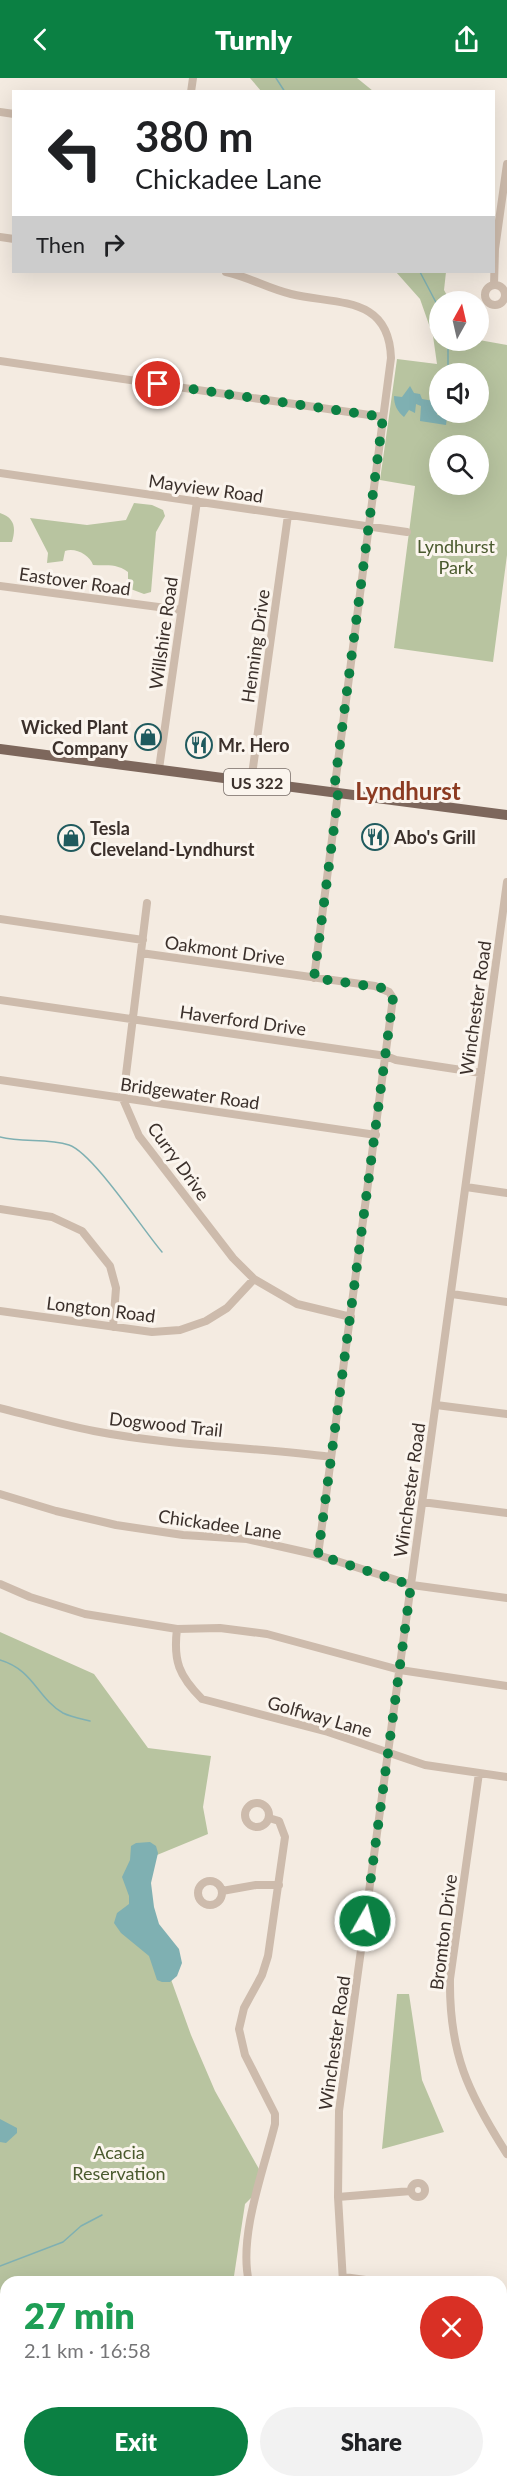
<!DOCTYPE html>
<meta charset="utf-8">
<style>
:root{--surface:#fff;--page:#f2f2f2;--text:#202124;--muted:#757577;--accent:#0b8043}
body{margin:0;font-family:Lato,sans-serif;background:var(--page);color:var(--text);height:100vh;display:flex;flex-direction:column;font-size:22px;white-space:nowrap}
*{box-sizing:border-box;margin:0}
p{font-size:20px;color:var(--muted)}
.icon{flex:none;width:33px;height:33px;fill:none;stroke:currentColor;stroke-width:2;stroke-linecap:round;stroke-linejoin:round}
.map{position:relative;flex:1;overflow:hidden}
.side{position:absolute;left:0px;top:2198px;width:507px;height:212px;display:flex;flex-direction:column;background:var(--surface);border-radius:18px 18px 0 0;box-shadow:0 6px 24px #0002}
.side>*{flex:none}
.top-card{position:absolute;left:12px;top:12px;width:483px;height:183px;border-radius:0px;box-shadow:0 6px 24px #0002;background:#fff;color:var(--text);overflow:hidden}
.needle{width:39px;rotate:8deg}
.tools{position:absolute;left:429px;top:213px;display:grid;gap:12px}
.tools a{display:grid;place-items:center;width:60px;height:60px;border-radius:50%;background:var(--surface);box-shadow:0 6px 24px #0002;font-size:30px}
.pin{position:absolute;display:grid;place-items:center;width:51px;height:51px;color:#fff;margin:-26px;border:3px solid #fff;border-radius:50%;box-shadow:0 2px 6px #0007}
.me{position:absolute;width:66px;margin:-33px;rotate:8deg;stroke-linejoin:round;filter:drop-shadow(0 0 4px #0008)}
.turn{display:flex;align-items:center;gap:21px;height:126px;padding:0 24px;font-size:27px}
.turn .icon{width:78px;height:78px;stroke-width:2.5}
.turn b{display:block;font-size:42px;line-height:51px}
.then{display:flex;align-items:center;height:57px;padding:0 24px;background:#0003;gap:12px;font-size:22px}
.round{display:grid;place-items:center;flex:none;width:63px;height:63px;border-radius:32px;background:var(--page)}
.overview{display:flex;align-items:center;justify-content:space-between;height:102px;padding:0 24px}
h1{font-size:36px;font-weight:800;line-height:45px;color:#1e9e55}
.primary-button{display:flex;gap:12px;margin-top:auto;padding:12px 24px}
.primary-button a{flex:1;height:69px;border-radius:36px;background:var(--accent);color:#fff;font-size:24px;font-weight:800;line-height:69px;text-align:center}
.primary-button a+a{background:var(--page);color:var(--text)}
header{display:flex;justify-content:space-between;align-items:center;height:78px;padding:0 24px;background:var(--accent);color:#fff;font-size:27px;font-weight:800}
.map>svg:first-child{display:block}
</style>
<header><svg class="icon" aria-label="back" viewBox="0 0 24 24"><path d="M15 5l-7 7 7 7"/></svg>Turnly<svg class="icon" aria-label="share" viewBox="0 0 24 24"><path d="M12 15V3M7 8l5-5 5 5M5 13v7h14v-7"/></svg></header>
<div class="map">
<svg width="507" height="2408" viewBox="0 0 507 2408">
<rect width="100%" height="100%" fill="#f4ebe1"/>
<path fill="#b8c4a0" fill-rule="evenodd" d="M250 0H357L373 13H261Z
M396 194H446L444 212 450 223 440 224V262H479L507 267V477L493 584 394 570 415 408 380 402 397 281 437 286 433 258 420 221ZM440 296H478V334H440ZM440 368H478V406H440Z
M134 425 152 427 163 432 165 438 156 454 151 514 144 516 128 510V494C116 485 106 488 93 487 90 477 75 469 65 473L63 483 47 485 48 475 30 440 87 447 126 442Z
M0 435C15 440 16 450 12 464H0Z
M0 1554 94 1596 148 1670 211 1678 203 1729 208 1756 157 1777 141 1818 191 1957 215 2013 259 2091 253 2118 245 2126 234 2198 238 2203 6 2204V2403H321L315 2408H0Z
M397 1916H409L422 2002 444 2054 382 2071Z"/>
<path fill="#7fb0b2" d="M410 308 414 315 420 316 422 321 439 324 437 337 447 339 446 347 420 343 421 328 416 326 415 335 409 332 404 339C397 333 394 327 394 318L402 319Z
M150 1764 156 1768 158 1775 151 1805 154 1829 159 1846 179 1871 182 1885 177 1898 170 1904H162L157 1902 149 1878 121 1855 114 1845 117 1835 129 1826V1818L122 1799 130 1782 131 1768 136 1765Z
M0 2041 17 2050V2055L6 2065 0 2064Z"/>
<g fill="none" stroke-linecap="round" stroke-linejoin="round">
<path stroke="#7fb0b2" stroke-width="1.5" d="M276 0 285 14
M420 194 440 232
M448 288V262
M0 1059C22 1065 47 1060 69 1067 93 1075 143 1152 162 1174
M0 1582C34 1592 37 1620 63 1635 71 1639 82 1641 90 1643
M0 2188 63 2164 81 2148 102 2137"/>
<path stroke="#cdbbac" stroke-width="8" d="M191 14 193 0
M0 34 14 36
M0 159 14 161
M226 194C249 199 269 211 291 216 337 227 389 217 391 280L334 714
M494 207 495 171 507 86
M485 217a10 10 0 1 1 20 0a10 10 0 1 1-20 0Z
M0 283 383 339
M0 395 407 454
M0 508 181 532
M159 691 197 423
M251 704 288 437
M147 825 123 1021 139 1058 233 1180 254 1201 297 1226 351 1239
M0 841 143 862
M141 875 375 908 389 914 393 920 318 1477
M314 900 338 715
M0 922 386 978 396 982 481 995
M0 1002 376 1057
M466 1109 507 1115
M0 1131 52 1139 82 1153 110 1188 116 1210 113 1249
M452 1216 507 1224
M0 1233 152 1254 180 1252 206 1243 227 1230 254 1201
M436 1327 507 1336
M0 1330C31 1338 62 1347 94 1353 172 1368 253 1369 331 1379
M0 1416 56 1433 116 1447 183 1457 247 1461 318 1477 412 1507 507 1520
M422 1424 507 1435
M0 1506 30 1519 85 1536 177 1551 220 1550 267 1556 400 1592 507 1608
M177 1551C173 1583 179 1598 202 1621L328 1654 425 1687 507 1699
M479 1695 450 1901C449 1975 468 2015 507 2076
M245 1737a12 12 0 1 1 24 0a12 12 0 1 1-24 0Z
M198 1815a12 12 0 1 1 24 0a12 12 0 1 1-24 0Z
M222 1813 256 1807H279
M411 2112a7 7 0 1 1 14 0a7 7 0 1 1-14 0Z
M338 2119 411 2113
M344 2199 380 2204
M249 2204C238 2158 264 2091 275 2046V2036L245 1977 239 1951 244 1930 262 1897 268 1878 285 1759 279 1743 269 1740
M343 2204 338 2119 339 2033 507 804
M501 2221H507
M501 2321 507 2322"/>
<path stroke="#7d675c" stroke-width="10" d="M0 671 507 737"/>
</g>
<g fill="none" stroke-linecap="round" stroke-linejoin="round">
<path stroke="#0b8043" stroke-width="10" stroke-dasharray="0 18" d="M158 306 383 339 335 704 334 714 338 715 337 727 314 900 383 910 393 920 318 1477 411 1507 365 1843"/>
</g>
<defs>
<symbol id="shop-ring" viewBox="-11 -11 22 22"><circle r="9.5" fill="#fbf5ee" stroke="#1f5a5e" stroke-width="1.5"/><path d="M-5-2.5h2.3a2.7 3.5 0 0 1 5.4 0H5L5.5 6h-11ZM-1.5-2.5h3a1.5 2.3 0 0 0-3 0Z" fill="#1f5a5e"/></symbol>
<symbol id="restaurant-ring" viewBox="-11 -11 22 22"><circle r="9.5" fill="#fbf5ee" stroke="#1f5a5e" stroke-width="1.5"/><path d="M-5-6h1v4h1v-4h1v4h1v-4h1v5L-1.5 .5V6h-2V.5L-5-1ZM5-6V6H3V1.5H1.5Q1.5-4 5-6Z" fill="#1f5a5e"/></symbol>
</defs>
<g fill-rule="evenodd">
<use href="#shop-ring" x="133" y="644" width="30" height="30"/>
<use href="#restaurant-ring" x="184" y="652" width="30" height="30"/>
<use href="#restaurant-ring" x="360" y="744" width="30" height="30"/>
<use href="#shop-ring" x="56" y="745" width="30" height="30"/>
</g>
<g text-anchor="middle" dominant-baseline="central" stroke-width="6" stroke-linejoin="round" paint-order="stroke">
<rect fill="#fbf5ee" stroke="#756b66" stroke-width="1.5" x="224" y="691" width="66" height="26" rx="4.5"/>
<g font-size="16" font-weight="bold" fill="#3b302b">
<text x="257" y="704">US 322</text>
</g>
<g font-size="18" fill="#3b302b" stroke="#fbf5ee">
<text transform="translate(206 410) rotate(8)">Mayview Road</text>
<text transform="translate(75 503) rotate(8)">Eastover Road</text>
<text transform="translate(163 555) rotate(-82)">Willshire Road</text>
<text transform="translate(255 568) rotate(-82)">Henning Drive</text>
<text transform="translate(225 872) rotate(8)">Oakmont Drive</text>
<text transform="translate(475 930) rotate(-82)">Winchester Road</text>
<text transform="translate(243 942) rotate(8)">Haverford Drive</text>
<text transform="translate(190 1015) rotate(8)">Bridgewater Road</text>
<text transform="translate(179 1083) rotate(54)">Curry Drive</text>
<text transform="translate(101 1231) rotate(7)">Longton Road</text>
<text transform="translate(166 1346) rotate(6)">Dogwood Trail</text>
<text transform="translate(409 1412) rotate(-82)">Winchester Road</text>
<text transform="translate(220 1446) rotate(8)">Chickadee Lane</text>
<text transform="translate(320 1638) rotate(16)">Golfway Lane</text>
<text transform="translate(443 1854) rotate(-83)">Bromton Drive</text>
<text transform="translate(334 1965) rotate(-82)">Winchester Road</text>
</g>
<g font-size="18" fill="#4a5a2e" stroke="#fbf5ee">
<text x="456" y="468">Lyndhurst<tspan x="456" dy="21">Park</tspan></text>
<text x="119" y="2074">Acacia<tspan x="119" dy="21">Reservation</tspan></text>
</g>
<g font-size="18" font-weight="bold" fill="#3b302b" stroke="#fbf5ee" text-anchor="start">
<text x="128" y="649" text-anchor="end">Wicked Plant<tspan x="128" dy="21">Company</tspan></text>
<text x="218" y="667">Mr. Hero</text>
<text x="90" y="750">Tesla<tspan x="90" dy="21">Cleveland-Lyndhurst</tspan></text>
<text x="394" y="759">Abo's Grill</text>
</g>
<g font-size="24" font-weight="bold" fill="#8c3b22" stroke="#fbf5ee">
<text x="408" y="712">Lyndhurst</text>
</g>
</g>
</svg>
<div class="tools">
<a><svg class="needle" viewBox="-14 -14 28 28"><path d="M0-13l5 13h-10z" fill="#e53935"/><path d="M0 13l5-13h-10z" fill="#757577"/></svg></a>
<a><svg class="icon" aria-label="sound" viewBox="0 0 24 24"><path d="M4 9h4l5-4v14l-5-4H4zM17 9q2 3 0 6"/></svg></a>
<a><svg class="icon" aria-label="search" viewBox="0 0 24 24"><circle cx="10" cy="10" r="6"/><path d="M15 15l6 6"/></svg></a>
</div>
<div class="pin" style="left:158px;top:306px;background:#d93025"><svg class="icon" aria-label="arrive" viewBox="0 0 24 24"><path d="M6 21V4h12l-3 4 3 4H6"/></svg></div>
<svg class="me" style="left:365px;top:1843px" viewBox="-20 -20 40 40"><circle r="17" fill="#0b8043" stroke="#fff" stroke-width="3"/><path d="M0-11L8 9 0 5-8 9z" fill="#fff"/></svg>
<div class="top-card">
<div class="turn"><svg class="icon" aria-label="left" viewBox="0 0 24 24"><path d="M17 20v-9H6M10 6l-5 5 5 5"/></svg><div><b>380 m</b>Chickadee Lane</div></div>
<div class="then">Then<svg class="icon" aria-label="right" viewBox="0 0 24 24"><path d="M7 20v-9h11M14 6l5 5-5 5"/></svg></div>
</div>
<section class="side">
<div class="overview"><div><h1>27 min</h1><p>2.1 km · 16:58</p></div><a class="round" style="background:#d93025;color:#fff"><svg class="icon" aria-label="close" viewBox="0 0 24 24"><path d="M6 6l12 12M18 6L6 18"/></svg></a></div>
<div class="primary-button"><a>Exit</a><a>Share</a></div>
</section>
</div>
